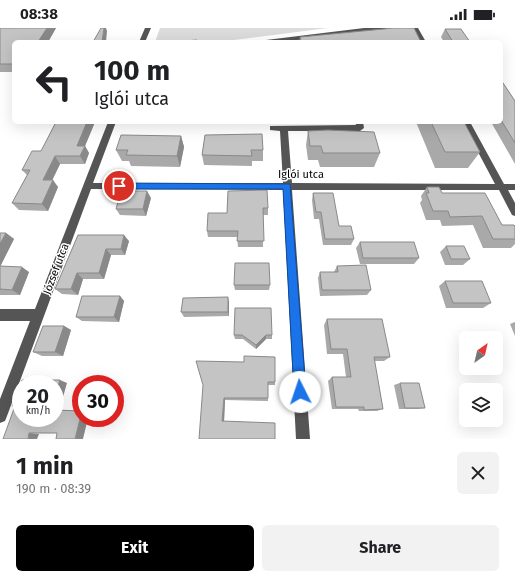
<!DOCTYPE html>
<meta charset="utf-8">
<style>
:root{--surface:#fff;--page:#f2f2f2;--text:#202124;--muted:#757577;--accent:#000}
body{margin:0;font-family:"Fira Sans",sans-serif;background:var(--page);color:var(--text);height:100vh;display:flex;flex-direction:column;font-size:15px;white-space:nowrap}
*{box-sizing:border-box;margin:0}
p{font-size:13px;color:var(--muted)}
.icon{flex:none;width:22px;height:22px;fill:none;stroke:currentColor;stroke-width:2;stroke-linecap:round;stroke-linejoin:round}
.map{position:relative;height:411px;overflow:hidden}
.panel{display:flex;flex-direction:column;background:var(--surface);flex:1}
.panel>*{flex:none}
.banner{position:absolute;left:12px;top:12px;width:491px;height:84px;border-radius:6px;box-shadow:0 4px 16px #0002;background:#fff;color:var(--text);overflow:hidden}
.needle{width:26px;rotate:34deg}
.fabs{position:absolute;left:459px;top:303px;display:grid;gap:8px}
.fabs a{display:grid;place-items:center;width:44px;height:44px;border-radius:6px;background:var(--surface);box-shadow:0 4px 16px #0002;font-size:20px}
.speed{position:absolute;left:12px;top:347px;display:flex;gap:8px;font-size:20px;font-weight:700;text-align:center}
.speed>*{display:grid;place-content:center;width:52px;height:52px;border-radius:50%;background:var(--surface);box-shadow:0 4px 16px #0002;line-height:1}
.speed small{font-size:10px;font-weight:400}
.speed .limit{border:6px solid #d22;background:#fff;color:#111}
.pin{position:absolute;display:grid;place-items:center;width:34px;height:34px;color:#fff;margin:-17px;border:2px solid #fff;border-radius:50%;box-shadow:0 1px 4px #0007}
.me{position:absolute;width:44px;margin:-22px;rotate:356deg;stroke-linejoin:round;filter:drop-shadow(0 0 3px #0008)}
.turn{display:flex;align-items:center;gap:14px;height:84px;padding:0 16px;font-size:18px}
.turn .icon{width:52px;height:52px;stroke-width:2.5}
.turn b{display:block;font-size:28px;line-height:34px}
.round{display:grid;place-items:center;flex:none;width:42px;height:42px;border-radius:6px;background:var(--page)}
.summary{display:flex;align-items:center;justify-content:space-between;height:68px;padding:0 16px}
h1{font-size:24px;font-weight:700;line-height:30px}
.primary-button{display:flex;gap:8px;margin-top:auto;padding:8px 16px}
.primary-button a{flex:1;height:46px;border-radius:6px;background:var(--accent);color:#fff;font-size:16px;font-weight:700;line-height:46px;text-align:center}
.primary-button a+a{background:var(--page);color:var(--text)}
.status{display:flex;justify-content:space-between;align-items:center;height:28px;padding:0 20px;background:var(--surface);direction:ltr}
.status svg{height:11px;fill:currentColor}
.map>svg:first-child{display:block}
</style>
<div class="status"><b>08:38</b><svg viewBox="0 0 49 12"><path d="M0 12V9h3v3zM5 12V6h3v6zM10 12V3h3v9zM15 12V0h3v12zM26 1h20v11H26zM47 4h2v5h-2z"/></svg></div>
<div class="map">
<svg width="515" height="411" viewBox="0 0 515 411">
<rect width="100%" height="100%" fill="#fff"/>
<path fill="#dcdcdc" d="M160 0H328L218 14H155Z"/>
<g fill="none" stroke-linecap="round" stroke-linejoin="round">
<path fill="#555" fill-rule="evenodd" d="M145 0H151L145 14H139Z
M364 0H388L385 2 280 14H263L266 12Z
M412 0H418L426 14H420Z
M108 94H116L93 155H283L280 103 270 102V98L356 97 355 94H363L364 100 360 103H288L292 155 495 156 462 94H470L504 156H515V162H508L515 175V188L512 187 499 162H292L310 411H296L283 162 91 161 7 388 5 393 0 395V371L30 293H0V281H35Z"/>
</g>
<path fill="#a9a9a9" d="M0 0H56L48 14H14V44H0Z
M445 1 470 14H444L441 9Z
M501 52 515 73V136L491 94H501Z
M56 94H95L85 118 89 125 85 136H60L52 152 58 159 48 183 19 182 12 175 27 147 22 142 41 123Z
M231 94H260V95H231Z
M416 94H464L480 124 468 140H435Z
M308 103 380 125 374 139H320L318 132H308L306 117Z
M205 107 263 122V133H252V138L204 137 202 127Z
M181 108 184 119 180 139 131 138 129 133H122L116 122Z
M427 159 442 165 502 197 515 198V216L511 220H483L473 197 442 198 440 192H426L420 175 422 172 421 168Z
M228 163 268 180V187H263V219H238L237 209H208L207 203 227 185Z
M313 165 339 198 354 211 351 217H323L319 191H314L312 172Z
M151 170 146 188 120 187 116 181Z
M0 205H6L14 211 0 238 29 244 20 267H0Z
M78 207 129 213 125 227H111L104 251H83L78 267 62 266 55 261Z
M360 214 419 230 414 236H360L356 220Z
M446 218 470 231 463 237H445L440 224Z
M337 238 371 262 367 267 320 268 318 250 320 244H334Z
M445 253 491 275 483 280H446L439 258Z
M234 257H270L269 262H235Z
M120 268 124 273 119 294 82 293 76 289Z
M229 274V288L184 289 181 284Z
M327 291 390 329 384 333H374L383 381 377 383H359L358 381H332L328 353 332 349H346L343 326H327L324 297Z
M515 294V308L510 296Z
M64 298 71 302 63 328H42L33 324Z
M234 307H272V311H266L256 321 243 311H235Z
M244 334 275 354V357H268V373L225 372 224 393 199 411Z
M400 355 425 380 418 381H399L394 357Z"/>
<path fill="#898989" d="M47 0H56L48 14H38Z
M104 0H106L107 3 106 14H102Z
M87 94H95L85 118 89 125 85 136 80 128 77 118Z
M181 108 184 119 180 139 177 128Z
M55 128 60 136 49 159 43 152Z
M53 152 58 159 48 183 42 176Z
M147 163 151 170 146 188 143 181Z
M6 205 14 211 0 239V216Z
M124 207 129 213 125 227 121 221Z
M106 221 111 227 104 251 99 245Z
M22 239 29 244 20 267 12 262Z
M77 245 83 251 78 267 71 261Z
M120 268 124 273 119 294 114 289Z
M228 269 229 274V288L228 284Z
M64 298 71 302 63 328 55 324Z
M266 307V311L256 321V317Z
M60 352 67 355 59 383H55V367Z
M224 370 225 372 224 394 222 393Z
M81 387V390H88L83 411H75Z
M29 405 39 406 37 411H28Z"/>
<path fill="#c4c4c4" stroke="#898989" d="M0 0H47L38 14H14V36H0Z
M101 0H104L102 14H93Z
M394 0H414L421 14H301L300 9Z
M445 1H461L470 14H453Z
M197 12V14H174Z
M249 13 250 14H232Z
M501 52 515 73V115L501 92Z
M56 94H87L77 118H85L80 128H55L43 152H53L42 176 12 175 30 142H22L32 123H41Z
M431 94H464L480 124H445Z
M328 102 374 104 380 125H323L321 118H310L308 103Z
M262 106 263 122H251L252 128 202 127 205 107Z
M121 107 181 108 177 128 126 127 128 122H116Z
M427 159H439L442 165H485L502 197H514L515 198V211H493L482 188 450 189 448 183H433L426 165H429Z
M267 162 268 180H263L264 213H237L238 203H207L208 185H227L228 163Z
M121 163H147L143 181H116Z
M313 165H333L339 198H351L354 211H325L321 184H316Z
M0 205H6L0 216Z
M78 207H124L121 221H106L99 245H77L71 261H55Z
M360 214H414L419 230H363Z
M446 218H464L470 231H451Z
M235 235H269L270 257H234Z
M366 237 371 262H322L320 244H338L337 238Z
M0 238 22 239 12 262 0 261Z
M445 253H482L491 275H453Z
M82 268H120L114 289H76Z
M228 269V284H181L183 270Z
M235 280H271L272 307H266L256 317 242 307H234Z
M327 291H382L390 329H374L383 381 364 382V379H336L332 349H351L347 321H331Z
M43 298H64L55 324H33Z
M244 328 275 329V354H268V370H224L222 393 275 395V411H199L203 357 196 333 244 334Z
M22 352H60L55 367V356H21V390H55V382L81 383V387L75 411H56L57 405H29L28 411H3L15 378H12Z
M400 355H419L425 380H405Z"/>
<path fill="#1a73e8" stroke="#114b97" d="M119 155 290 156 306 364 304 368 300 370 296 368 294 364 283 161H119L115 158Z"/>
<g text-anchor="middle" dominant-baseline="central" stroke-width="3" stroke-linejoin="round" paint-order="stroke">
<g font-size="11" fill="#000" stroke="#fff">
<text x="301" y="146">Iglói utca</text>
<text transform="translate(56 241) rotate(-69)">József utca</text>
</g>
</g>
</svg>
<div class="fabs">
<a><svg class="needle" viewBox="-14 -14 28 28"><path d="M0-13l5 13h-10z" fill="#e53935"/><path d="M0 13l5-13h-10z" fill="#757577"/></svg></a>
<a><svg class="icon" aria-label="layers" viewBox="0 0 24 24"><path d="M12 4l9 5-9 5-9-5zM3 14l9 5 9-5"/></svg></a>
</div>
<div class="speed"><div>20<small>km/h</small></div><div class="limit">30</div></div>
<div class="pin" style="left:119px;top:158px;background:#d93025"><svg class="icon" aria-label="arrive" viewBox="0 0 24 24"><path d="M6 21V4h12l-3 4 3 4H6"/></svg></div>
<svg class="me" style="left:300px;top:364px" viewBox="-20 -20 40 40"><circle r="19" fill="#fff"/><path d="M0-13L10 11 0 6-10 11z" fill="#1a73e8"/></svg>
<div class="banner">
<div class="turn"><svg class="icon" aria-label="left" viewBox="0 0 24 24"><path d="M17 20v-9H6M10 6l-5 5 5 5"/></svg><div><b>100 m</b>Iglói utca</div></div>
</div>
</div>
<section class="panel">
<div class="summary"><div><h1>1 min</h1><p>190 m · 08:39</p></div><a class="round"><svg class="icon" aria-label="close" viewBox="0 0 24 24"><path d="M6 6l12 12M18 6L6 18"/></svg></a></div>
<div class="primary-button"><a>Exit</a><a>Share</a></div>
</section>
